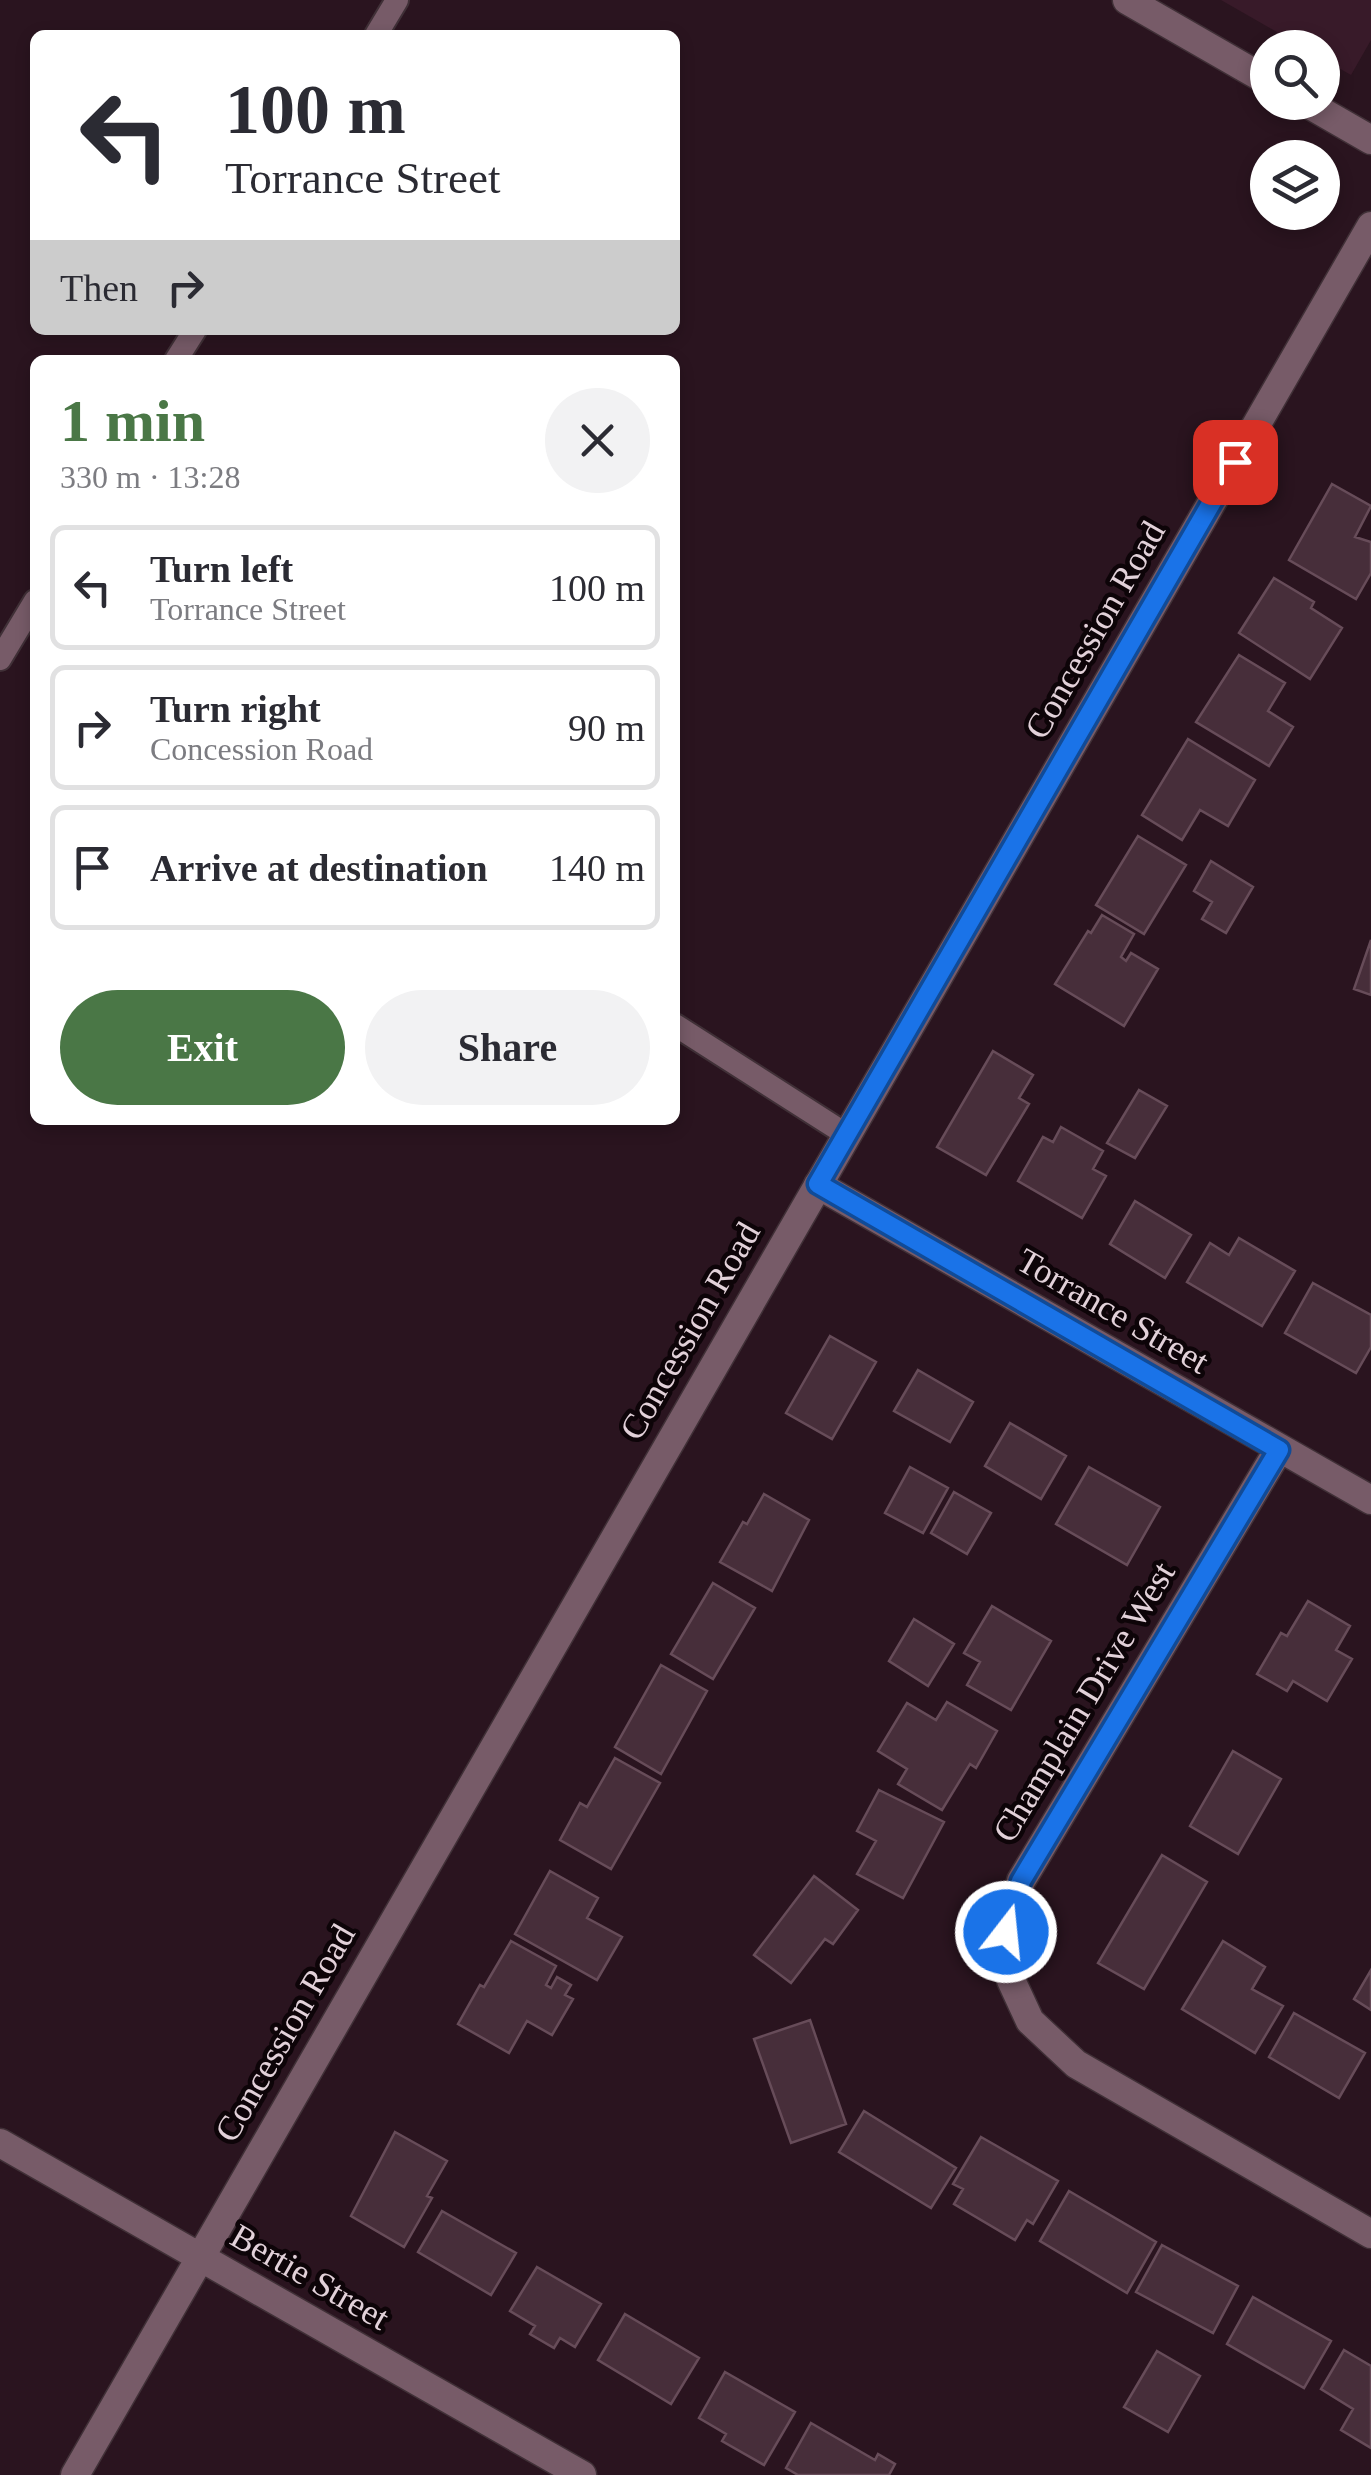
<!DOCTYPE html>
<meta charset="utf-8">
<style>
:root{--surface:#fff;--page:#f2f2f3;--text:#2b2b33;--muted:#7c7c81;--line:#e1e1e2;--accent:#4a7746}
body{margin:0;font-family:"Times New Roman",serif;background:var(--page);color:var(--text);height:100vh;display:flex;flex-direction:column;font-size:38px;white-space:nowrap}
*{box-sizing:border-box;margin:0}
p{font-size:32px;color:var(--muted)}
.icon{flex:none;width:55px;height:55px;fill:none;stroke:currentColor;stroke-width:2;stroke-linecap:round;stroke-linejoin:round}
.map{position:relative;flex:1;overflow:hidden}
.drawer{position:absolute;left:30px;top:355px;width:650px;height:770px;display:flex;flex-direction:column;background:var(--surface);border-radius:15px;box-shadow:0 5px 15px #0003}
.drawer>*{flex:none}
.top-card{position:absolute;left:30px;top:30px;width:650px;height:305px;border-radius:15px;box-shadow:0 5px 15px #0003;background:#fff;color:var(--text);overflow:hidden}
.tools{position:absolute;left:1250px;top:30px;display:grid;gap:20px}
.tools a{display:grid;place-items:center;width:90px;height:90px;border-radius:50%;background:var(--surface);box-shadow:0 5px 15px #0003;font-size:50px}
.pin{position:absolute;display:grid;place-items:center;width:85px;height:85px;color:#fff;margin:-42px;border-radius:20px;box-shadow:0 5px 15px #0006}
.me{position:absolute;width:110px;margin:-55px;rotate:16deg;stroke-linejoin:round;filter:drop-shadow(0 0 8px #0008)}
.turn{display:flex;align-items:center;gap:35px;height:210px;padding:0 30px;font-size:45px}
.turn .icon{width:130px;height:130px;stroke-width:2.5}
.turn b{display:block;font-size:70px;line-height:85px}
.then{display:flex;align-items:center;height:95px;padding:0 30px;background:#0003;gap:20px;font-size:38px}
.round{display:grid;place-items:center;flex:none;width:105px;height:105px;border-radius:52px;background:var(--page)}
.headline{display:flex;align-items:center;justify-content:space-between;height:170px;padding:0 30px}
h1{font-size:60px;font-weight:800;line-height:75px;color:var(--accent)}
.primary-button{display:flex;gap:20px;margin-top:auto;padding:20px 30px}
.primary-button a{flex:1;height:115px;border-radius:60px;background:var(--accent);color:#fff;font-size:40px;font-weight:800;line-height:115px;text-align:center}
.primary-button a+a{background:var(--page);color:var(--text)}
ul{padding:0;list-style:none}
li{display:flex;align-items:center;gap:30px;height:125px;margin:0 20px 15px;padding:0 10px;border:5px solid var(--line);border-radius:15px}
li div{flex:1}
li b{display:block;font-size:38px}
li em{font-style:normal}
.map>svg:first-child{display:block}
</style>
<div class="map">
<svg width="1371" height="2475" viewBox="0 0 1371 2475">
<rect width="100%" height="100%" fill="#2a141f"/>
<path fill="#381a29" d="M1221 0H1371V40L1351 75 1323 59 1322 48 1303 47Z"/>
<path fill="#472e3a" stroke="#674c59" stroke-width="2.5" d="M1332 484 1371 506 1355 537 1371 542V573L1356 599 1289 560Z
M1274 578 1314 602 1311 608 1342 628 1310 679 1239 633Z
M1239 655 1285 683 1268 711 1293 727 1269 766 1196 722Z
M1188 739 1255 780 1228 826 1200 810 1182 840 1142 815Z
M1138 836 1186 865 1144 934 1096 905Z
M1211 861 1253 887 1226 933 1202 919 1212 902 1194 891Z
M1102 915 1134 934 1121 957 1126 961 1131 953 1158 969 1124 1026 1055 984 1088 931 1091 933Z
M1371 940V995L1354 989Z
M993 1051 1033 1075 1019 1098 1029 1104 986 1175 937 1147Z
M1139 1090 1167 1106 1135 1158 1107 1143Z
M1061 1127 1103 1151 1093 1169 1106 1176 1082 1218 1018 1181 1043 1137 1053 1142Z
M1135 1201 1191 1235 1165 1278 1110 1244Z
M1239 1238 1295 1271 1262 1326 1187 1282 1210 1243 1229 1255Z
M1313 1283 1371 1315V1347L1356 1373 1285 1333Z
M830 1336 876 1362 832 1439 786 1413Z
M918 1370 973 1402 950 1442 894 1411Z
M1010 1423 1066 1456 1041 1499 985 1466Z
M910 1467 948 1488 923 1533 885 1513Z
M1089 1467 1160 1507 1127 1565 1056 1524Z
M954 1492 991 1513 967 1554 931 1533Z
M764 1494 809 1520 772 1591 720 1562 743 1522 747 1524Z
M713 1583 755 1608 713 1679 671 1654Z
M1308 1601 1350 1626 1336 1650 1352 1659 1327 1701 1293 1681 1287 1691 1257 1674 1281 1633 1287 1636Z
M992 1606 1051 1641 1011 1710 967 1685 980 1662 964 1653Z
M914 1619 954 1644 928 1686 889 1661Z
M661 1665 707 1691 661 1774 615 1747Z
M947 1702 997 1731 976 1768 970 1764 942 1810 898 1784 907 1769 878 1751 907 1703 936 1720Z
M1233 1751 1281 1779 1238 1854 1190 1826Z
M615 1758 660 1783 611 1869 560 1840 580 1803 587 1807Z
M879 1790 944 1822 903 1898 857 1874 876 1841 857 1831Z
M1162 1855 1207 1882 1144 1989 1098 1963Z
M550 1871 598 1898 587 1918 622 1937 597 1980 515 1934Z
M814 1876 858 1910 833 1944 825 1939 791 1983 754 1955Z
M511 1941 556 1966 546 1985 551 1988 557 1977 571 1985 565 1995 573 1999 552 2035 527 2021 509 2053 458 2024 480 1985 484 1987Z
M1223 1941 1265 1967 1252 1989 1283 2006 1255 2053 1182 2009Z
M1371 1970V2010L1354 1999Z
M1294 2013 1365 2053 1339 2098 1269 2057Z
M810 2020 846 2124 791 2143 754 2039Z
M864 2111 956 2168 931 2208 839 2152Z
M395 2132 447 2161 427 2196 432 2198 404 2247 351 2216Z
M981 2137 1058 2181 1033 2224 1027 2220 1015 2240 954 2204 963 2189 953 2184Z
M1069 2191 1156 2242 1127 2293 1040 2241Z
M442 2211 516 2253 491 2295 418 2252Z
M1162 2245 1238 2286 1213 2333 1136 2292Z
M537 2267 601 2304 575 2347 560 2338 554 2348 530 2334 535 2326 510 2311Z
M1253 2297 1331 2341 1304 2388 1227 2344Z
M625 2314 699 2358 671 2404 598 2360Z
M1344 2350 1371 2366V2448L1341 2430 1353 2409 1321 2389Z
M1157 2351 1200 2376 1168 2432 1124 2407Z
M725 2372 795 2412 764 2465 722 2441 726 2434 699 2418Z
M811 2423 875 2460 878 2454 895 2464 889 2475H798L786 2468Z"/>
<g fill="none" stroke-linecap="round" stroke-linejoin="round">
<defs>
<path id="service" d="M376 35 397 0
M176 360 195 330
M0 659 35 601
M675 1025 847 1135"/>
<path id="minor" d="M1127 0 1268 81
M1305 102 1371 140
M818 1185 1371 1500
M1279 1449 1021 1881 1007 1932 1011 1980 1030 2021 1076 2064 1371 2234"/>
<path id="tertiary" d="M0 2143 582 2475
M75 2475 1371 226"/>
</defs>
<use href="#service" stroke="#403037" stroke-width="26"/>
<use href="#minor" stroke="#403037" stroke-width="31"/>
<use href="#tertiary" stroke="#403037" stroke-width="31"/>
<use href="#service" stroke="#775b68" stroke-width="22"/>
<use href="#minor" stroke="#775b68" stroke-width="28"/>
<use href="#tertiary" stroke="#775b68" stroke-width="28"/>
</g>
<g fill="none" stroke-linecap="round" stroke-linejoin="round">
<defs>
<path id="route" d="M1006 1932 1021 1881 1279 1450 818 1184 1235 462"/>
</defs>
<use href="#route" stroke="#114b97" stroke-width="25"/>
<use href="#route" stroke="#1a73e8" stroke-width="18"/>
</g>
<g text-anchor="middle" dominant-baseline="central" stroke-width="9" stroke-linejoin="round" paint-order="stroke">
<g font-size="35" fill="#e2d1d9" stroke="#0d0408">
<text transform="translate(1095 630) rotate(-60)">Concession Road</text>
<text transform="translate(1113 1311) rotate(30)">Torrance Street</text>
<text transform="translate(690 1331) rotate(-60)">Concession Road</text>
<text transform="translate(1084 1702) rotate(-59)">Champlain Drive West</text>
<text transform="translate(285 2033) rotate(-60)">Concession Road</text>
<text transform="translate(310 2277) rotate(30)">Bertie Street</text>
</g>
</g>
</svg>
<div class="tools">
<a><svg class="icon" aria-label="search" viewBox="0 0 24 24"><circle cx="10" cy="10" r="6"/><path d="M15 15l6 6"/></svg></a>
<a><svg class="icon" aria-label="layers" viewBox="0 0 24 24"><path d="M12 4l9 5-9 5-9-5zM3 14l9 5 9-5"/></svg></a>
</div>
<div class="pin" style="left:1235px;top:462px;background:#d93025"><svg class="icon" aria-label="arrive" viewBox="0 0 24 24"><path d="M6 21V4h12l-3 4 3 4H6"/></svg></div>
<svg class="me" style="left:1006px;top:1932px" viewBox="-20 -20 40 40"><circle r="17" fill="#1a73e8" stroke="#fff" stroke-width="3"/><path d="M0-11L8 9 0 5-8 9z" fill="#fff"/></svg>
<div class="top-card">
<div class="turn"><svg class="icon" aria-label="left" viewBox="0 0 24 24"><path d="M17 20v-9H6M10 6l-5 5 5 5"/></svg><div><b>100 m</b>Torrance Street</div></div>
<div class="then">Then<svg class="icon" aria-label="right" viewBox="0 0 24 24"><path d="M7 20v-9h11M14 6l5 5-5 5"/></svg></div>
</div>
<section class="drawer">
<div class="headline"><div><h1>1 min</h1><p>330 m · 13:28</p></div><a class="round"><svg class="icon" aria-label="close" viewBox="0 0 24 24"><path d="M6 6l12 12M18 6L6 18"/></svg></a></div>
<ul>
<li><svg class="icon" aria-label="left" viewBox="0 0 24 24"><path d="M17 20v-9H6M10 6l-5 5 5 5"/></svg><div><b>Turn left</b><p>Torrance Street</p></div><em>100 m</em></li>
<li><svg class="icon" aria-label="right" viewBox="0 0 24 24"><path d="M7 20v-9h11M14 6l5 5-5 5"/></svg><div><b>Turn right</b><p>Concession Road</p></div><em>90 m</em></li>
<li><svg class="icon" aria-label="arrive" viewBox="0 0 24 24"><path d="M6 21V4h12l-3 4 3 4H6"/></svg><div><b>Arrive at destination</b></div><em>140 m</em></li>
</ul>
<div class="primary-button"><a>Exit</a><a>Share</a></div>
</section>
</div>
